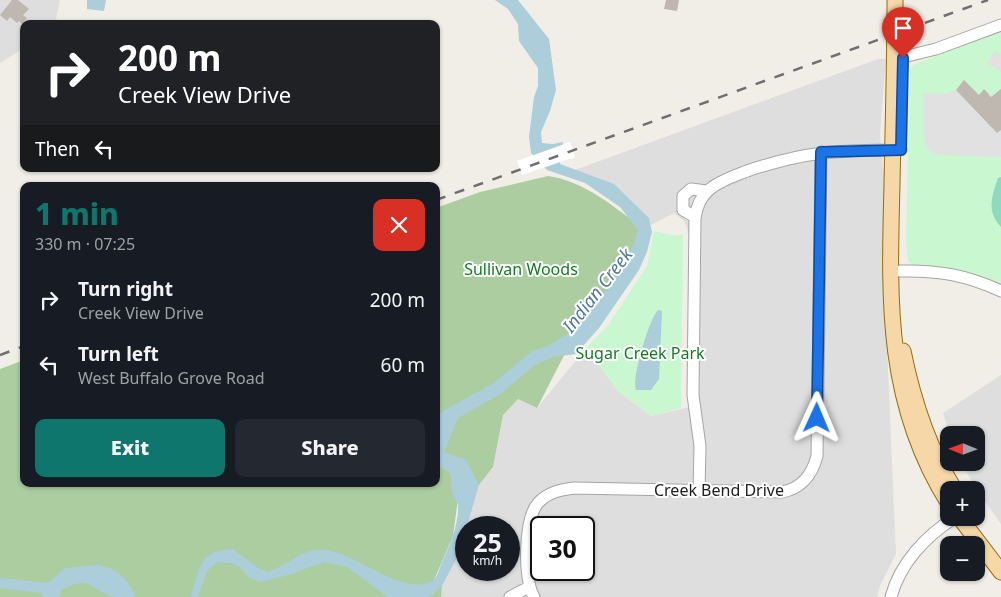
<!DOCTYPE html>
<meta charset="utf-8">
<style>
:root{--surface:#171b24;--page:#242831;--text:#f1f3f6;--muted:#9ea1a6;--accent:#0f766e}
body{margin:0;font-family:"Noto Sans",sans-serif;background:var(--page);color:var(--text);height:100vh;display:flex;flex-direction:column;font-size:19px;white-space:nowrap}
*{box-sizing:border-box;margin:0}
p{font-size:16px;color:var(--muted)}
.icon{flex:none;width:28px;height:28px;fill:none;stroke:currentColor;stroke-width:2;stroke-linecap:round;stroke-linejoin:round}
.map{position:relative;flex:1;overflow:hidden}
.sheet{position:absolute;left:20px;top:182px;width:420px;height:305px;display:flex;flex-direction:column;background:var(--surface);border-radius:10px;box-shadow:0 1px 4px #0004}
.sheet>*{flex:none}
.banner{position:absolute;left:20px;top:20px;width:420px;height:152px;border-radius:10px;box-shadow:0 1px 4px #0004;background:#202124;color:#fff;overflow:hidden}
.needle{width:32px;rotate:271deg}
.tools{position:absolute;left:940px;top:426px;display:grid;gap:10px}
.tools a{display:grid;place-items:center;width:45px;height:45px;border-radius:10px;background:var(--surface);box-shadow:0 1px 4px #0004;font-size:25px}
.speed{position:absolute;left:455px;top:516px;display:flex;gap:10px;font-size:25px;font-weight:700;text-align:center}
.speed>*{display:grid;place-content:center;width:65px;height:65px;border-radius:50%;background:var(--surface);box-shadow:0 1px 4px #0004;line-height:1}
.speed small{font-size:12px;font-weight:400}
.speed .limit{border:2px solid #111;border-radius:8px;background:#fff;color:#111}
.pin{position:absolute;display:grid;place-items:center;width:42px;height:42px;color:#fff;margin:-51px -21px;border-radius:50% 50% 50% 0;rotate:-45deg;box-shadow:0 0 5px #0007}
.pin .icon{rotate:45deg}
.me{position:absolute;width:55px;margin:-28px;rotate:1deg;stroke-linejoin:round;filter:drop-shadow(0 0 4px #0008)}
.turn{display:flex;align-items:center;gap:18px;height:105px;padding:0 15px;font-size:22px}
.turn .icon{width:65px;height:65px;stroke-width:2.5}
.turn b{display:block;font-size:35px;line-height:42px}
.then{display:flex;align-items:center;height:48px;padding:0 15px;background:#0003;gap:10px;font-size:19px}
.round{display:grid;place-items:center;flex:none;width:52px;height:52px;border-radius:10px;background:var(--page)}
.headline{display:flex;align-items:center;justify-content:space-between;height:85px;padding:0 15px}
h1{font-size:30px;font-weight:800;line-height:38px;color:var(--accent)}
.action{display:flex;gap:10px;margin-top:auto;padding:10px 15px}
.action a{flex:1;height:58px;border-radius:10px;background:var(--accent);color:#fff;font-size:20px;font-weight:800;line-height:58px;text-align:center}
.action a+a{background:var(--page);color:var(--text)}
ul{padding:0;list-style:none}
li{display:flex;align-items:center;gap:15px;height:65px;padding:0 15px}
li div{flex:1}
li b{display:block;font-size:19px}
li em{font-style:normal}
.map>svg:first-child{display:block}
</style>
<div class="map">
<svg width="1001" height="597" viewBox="0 0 1001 597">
<rect width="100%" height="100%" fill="#f1eee8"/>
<path fill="#dfdede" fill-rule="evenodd" d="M0 0H60L55 24H24V48L0 63Z
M878 59H886L880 134 883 169 887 183 885 301 896 554 880 586 877 597H441L442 586 459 554 466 528V570H509V528H466L479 485 493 467 503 415 518 399 537 408 586 348 618 391 651 416 694 406 695 255 685 222 674 213 651 225 636 209 575 170ZM541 528H584V570H541Z
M1001 375V524L974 486 962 463 976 462V435H950L943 413Z"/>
<path fill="#abcda0" d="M548 176C585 181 615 208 644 229V246L574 336 537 408 518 399 503 415 493 467 479 485 460 484 453 536 434 580 442 586 441 597H0V369L24 360V484H436V208L480 192Z"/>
<path fill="#c9f7cf" d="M1001 30V288L967 272 912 265 908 261 906 241 910 70 913 65Z
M654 231 671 235H683L681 408 651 416 618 391 586 348 609 324 647 266Z"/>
<path fill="#8cdac0" d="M1001 177V227C986 211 992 196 998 178Z"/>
<path fill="#e1e1e1" d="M995 51 1001 54V72L987 63Z
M956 90 997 133 1001 130V157L936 155 926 147 923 133V93L945 94Z"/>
<path fill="#accedb" d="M87 0H106L104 11 87 9Z
M495 0H518L549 39 556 90 550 111 541 132 542 143 553 144 563 142 560 164 614 184 649 218 652 232 647 252 639 270 599 328 576 354 552 357 535 365 499 395 458 418 444 452 466 460 479 485 459 554 442 586 429 597H388L347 567 323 562 292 574 260 582 249 578 241 568 231 563 217 562 207 571 198 597H190C202 570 195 551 233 549L258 568 267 572C288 566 302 547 326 550 358 554 402 597 433 581 438 576 440 566 443 560 450 544 459 524 458 505 458 502 454 499 453 495 451 489 452 480 450 473L436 464V434L441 412 494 383 532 351 548 346 575 329 619 273 617 269 634 244 638 230 620 207 585 183 547 170 531 153 529 137 534 97 538 86V68L519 41 518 24 508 9Z
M658 310 662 311 659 379 651 390H636C631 380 649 319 658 310Z
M97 565C117 567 129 580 136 597 130 597 122 597 116 597 89 591 93 573 61 590L59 597H43L41 593 0 588V578L48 583 65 568Z"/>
<path fill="#fff" d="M570 142 575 157 522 175 517 161Z"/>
<path fill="#beb8b1" d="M12 0H18L29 9 23 15 27 18 22 24 19 21 17 23 10 17 7 21 0 15Z
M666 0H679L677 11 664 9Z
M964 80 979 95 984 89 991 97 1001 89V130L997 133 956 90Z"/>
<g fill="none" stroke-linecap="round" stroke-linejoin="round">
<defs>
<path id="minor" d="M895 59 936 49 1001 25
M695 217 683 210V196L691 189 707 191
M900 271C938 270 966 275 1001 291
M699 491 700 446 693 395 695 219C698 188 721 181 747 171 806 151 840 150 901 150
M510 597 529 587
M534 597C523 579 524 519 538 503 548 492 560 490 574 488L782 492C802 488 812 475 817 456L821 152
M891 597C900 563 926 536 954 518"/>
<path id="major" d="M895 0C895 62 893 124 892 185 889 299 885 403 949 504
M903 351C913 400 928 448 955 490
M960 518 1001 572"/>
</defs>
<use href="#minor" stroke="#a5a5a5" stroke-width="13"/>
<use href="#major" stroke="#946d0a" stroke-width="17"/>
<use href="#minor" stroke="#fff" stroke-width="11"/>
<use href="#major" stroke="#f6d8a8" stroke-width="15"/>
<path stroke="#6f6f6f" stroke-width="2.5" stroke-dasharray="10 10" stroke-linecap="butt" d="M436 200 988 0
M0 355 24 346"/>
</g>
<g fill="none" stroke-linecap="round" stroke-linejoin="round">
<defs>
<path id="route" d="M817 418 821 152 901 150 903 58"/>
</defs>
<use href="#route" stroke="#114b97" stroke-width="12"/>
<use href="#route" stroke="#1a73e8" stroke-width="9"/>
</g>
<g text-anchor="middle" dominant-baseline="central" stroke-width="4" stroke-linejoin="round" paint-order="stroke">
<g font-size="16" fill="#137b21" stroke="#fff">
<text x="521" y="269">Sullivan Woods</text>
<text x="640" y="353">Sugar Creek Park</text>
</g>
<g font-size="16" fill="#212121" stroke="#fff">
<text x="719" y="490">Creek Bend Drive</text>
</g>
<g font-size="18" font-style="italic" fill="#4f76a4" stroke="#fff">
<text transform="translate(597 290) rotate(-52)">Indian Creek</text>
</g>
</g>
</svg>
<div class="tools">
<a><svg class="needle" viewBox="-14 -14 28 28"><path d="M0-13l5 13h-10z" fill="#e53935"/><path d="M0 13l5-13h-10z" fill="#9ea1a6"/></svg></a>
<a>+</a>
<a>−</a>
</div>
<div class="speed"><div>25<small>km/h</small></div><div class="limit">30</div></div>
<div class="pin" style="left:903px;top:58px;background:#d93025"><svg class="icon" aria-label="arrive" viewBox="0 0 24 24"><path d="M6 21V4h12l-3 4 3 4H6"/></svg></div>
<svg class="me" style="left:817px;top:418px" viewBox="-20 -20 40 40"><path d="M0-17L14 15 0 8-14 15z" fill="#1a73e8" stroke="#fff" stroke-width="4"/></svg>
<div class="banner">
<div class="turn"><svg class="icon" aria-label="right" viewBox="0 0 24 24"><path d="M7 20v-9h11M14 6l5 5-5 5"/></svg><div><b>200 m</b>Creek View Drive</div></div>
<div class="then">Then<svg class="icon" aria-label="left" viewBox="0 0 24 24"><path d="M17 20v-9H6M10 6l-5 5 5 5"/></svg></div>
</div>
<section class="sheet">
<div class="headline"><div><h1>1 min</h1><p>330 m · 07:25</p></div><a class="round" style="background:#d93025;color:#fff"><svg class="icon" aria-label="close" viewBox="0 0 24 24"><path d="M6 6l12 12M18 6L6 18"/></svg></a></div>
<ul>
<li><svg class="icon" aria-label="right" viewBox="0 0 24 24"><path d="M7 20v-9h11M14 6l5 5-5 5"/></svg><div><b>Turn right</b><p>Creek View Drive</p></div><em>200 m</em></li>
<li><svg class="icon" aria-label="left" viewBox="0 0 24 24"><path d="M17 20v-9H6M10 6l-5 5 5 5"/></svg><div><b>Turn left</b><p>West Buffalo Grove Road</p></div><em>60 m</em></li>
</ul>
<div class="action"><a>Exit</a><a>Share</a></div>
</section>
</div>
